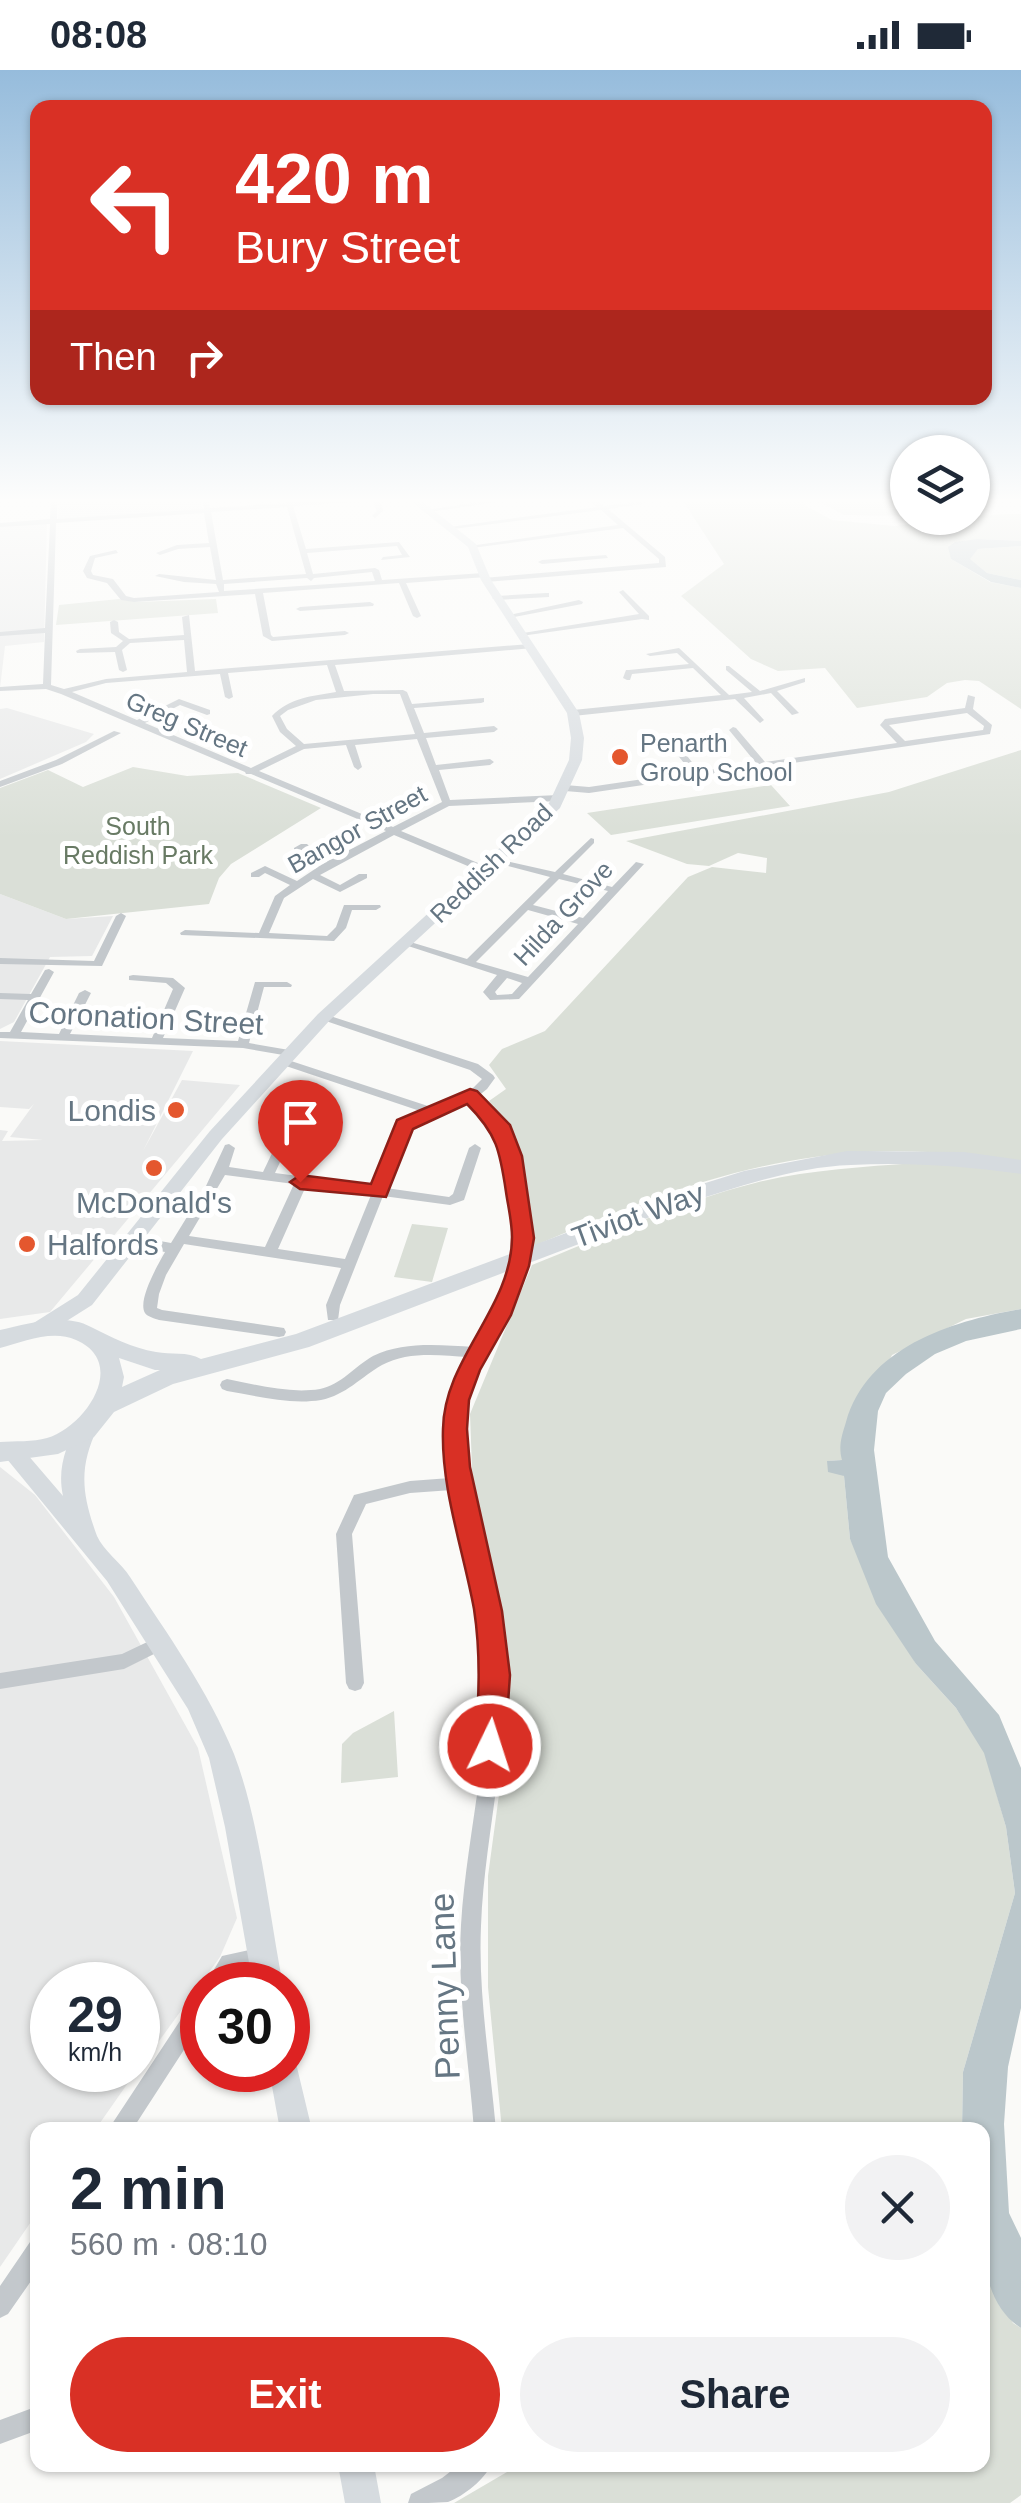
<!DOCTYPE html>
<meta charset="utf-8">
<style>
:root{--surface:#fff;--page:#f2f2f3;--text:#1f2937;--muted:#747a83;--accent:#d93025}
body{margin:0;font-family:Helvetica,sans-serif;background:var(--page);color:var(--text);height:100vh;display:flex;flex-direction:column;font-size:38px;white-space:nowrap}
*{box-sizing:border-box;margin:0}
p{font-size:32px;color:var(--muted)}
.icon{flex:none;width:55px;height:55px;fill:none;stroke:currentColor;stroke-width:2;stroke-linecap:round;stroke-linejoin:round}
.map{position:relative;flex:1;overflow:hidden}
.sheet{position:absolute;left:30px;top:2052px;width:960px;height:350px;display:flex;flex-direction:column;background:var(--surface);border-radius:20px;box-shadow:0 2px 8px #0004}
.sheet>*{flex:none}
.hud{position:absolute;left:30px;top:30px;width:962px;height:305px;border-radius:20px;box-shadow:0 2px 8px #0004;background:#d93025;color:#fff;overflow:hidden}
.controls{position:absolute;left:890px;top:365px;display:grid;gap:20px}
.controls a{display:grid;place-items:center;width:100px;height:100px;border-radius:50%;background:var(--surface);box-shadow:0 2px 8px #0004;font-size:50px}
.speed{position:absolute;left:30px;top:1892px;display:flex;gap:20px;font-size:50px;font-weight:700;text-align:center}
.speed>*{display:grid;place-content:center;width:130px;height:130px;border-radius:50%;background:var(--surface);box-shadow:0 2px 8px #0004;line-height:1}
.speed small{font-size:25px;font-weight:400}
.speed .limit{border:15px solid #d22;background:#fff;color:#111}
.pin{position:absolute;display:grid;place-items:center;width:85px;height:85px;color:#fff;margin:-102px -42px;border-radius:50% 50% 50% 0;rotate:-45deg;box-shadow:0 0 10px #0007}
.pin .icon{rotate:45deg}
.me{position:absolute;width:110px;margin:-55px;rotate:4deg;stroke-linejoin:round;filter:drop-shadow(0 0 8px #0008)}
.turn{display:flex;align-items:center;gap:35px;height:210px;padding:0 40px;font-size:45px}
.turn .icon{width:130px;height:130px;stroke-width:2.5}
.turn b{display:block;font-size:70px;line-height:85px}
.then{display:flex;align-items:center;height:95px;padding:0 40px;background:#0003;gap:20px;font-size:38px}
.round{display:grid;place-items:center;flex:none;width:105px;height:105px;border-radius:52px;background:var(--page)}
.head{display:flex;align-items:center;justify-content:space-between;height:170px;padding:0 40px}
h1{font-size:60px;font-weight:600;line-height:75px}
.primary-button{display:flex;gap:20px;margin-top:auto;padding:20px 40px}
.primary-button a{flex:1;height:115px;border-radius:60px;background:var(--accent);color:#fff;font-size:40px;font-weight:600;line-height:115px;text-align:center}
.primary-button a+a{background:var(--page);color:var(--text)}
.status{display:flex;justify-content:space-between;align-items:center;height:70px;padding:0 50px;background:var(--surface);direction:ltr}
.status svg{height:28px;fill:currentColor}
.map>svg:first-child{display:block}
</style>
<div class="status"><b>08:08</b><svg viewBox="0 0 49 12"><path d="M0 12V9h3v3zM5 12V6h3v6zM10 12V3h3v9zM15 12V0h3v12zM26 1h20v11H26zM47 4h2v5h-2z"/></svg></div>
<div class="map">
<svg width="1021" height="2433" viewBox="0 0 1021 2433">
<rect width="100%" height="100%" fill="#fafaf8"/>
<path fill="#e8e9e9" d="M59 428H200L203 442 58 451Z
M47 452 44 572 5 576 0 618V455Z
M7 638 94 664 86 672 0 709V639Z
M0 824 66 849 113 846 92 886 50 887 14 952 0 959Z
M0 971 193 981 143 1081 182 1010 240 1015 50 1242 0 1249V1060L8 1061 2 1071 43 1070 10 1067 34 1034 29 1039 0 1037Z
M0 1397 35 1425 114 1527 198 1678 237 1848 220 1887 138 2000V1915H52V2000H137L95 2060H38L37 2143 0 2197Z"/>
<path fill="#dadfd7" d="M681 428H792L832 450 895 456 973 445 1021 444V471L978 469 951 489 990 512 1021 518V639L979 611 965 610 947 613 927 627 857 638 825 598 778 601 751 589 681 526 724 494Z
M813 428H907V446L844 445Z
M1021 476V510L987 503 969 489 978 479Z
M119 529 137 532 216 529 218 543 56 555 59 535Z
M1021 680V1091C970 1085 920 1079 868 1082 751 1087 636 1132 530 1178L531 1141 514 1066 489 1031 506 1019 489 995 502 979 545 961 688 807 712 797 766 803 767 788 738 783 709 796 687 794 626 771 889 722Z
M133 697 187 706 238 703 321 738 231 794 219 808 209 834 66 849 0 824V718L48 700 83 717Z
M771 715 790 736 611 765 587 743Z
M915 1093 969 1094 1021 1103V1239L966 1249 892 1285 842 1390 828 1391 844 1406 850 1469 916 1594 956 1638 985 1683 1006 1757 1015 1823 963 2002 962 2060H502L488 1917V1806L506 1673 505 1590 473 1426 470 1344 532 1195C605 1166 679 1132 755 1113 807 1100 862 1097 915 1093Z
M412 1154 448 1158 432 1212 394 1207Z
M394 1641 398 1707 341 1713 342 1674 353 1663Z
M983 2199 1013 2253 1021 2258V2425L1010 2433H454L519 2395H982Z"/>
<path fill="#bbc7cb" d="M978 469 1021 471V476L978 479 970 489 987 503 1021 510V518L991 512 951 489 948 477 955 472Z
M1021 1239V1259L966 1271 935 1284 906 1304 886 1323 878 1341 874 1380 888 1487 935 1571 999 1645 1021 1698V1938L1008 1997 1004 2054 1009 2143 1021 2168V2258C966 2224 982 2116 982 2060H962L963 2002 1015 1823 1006 1757 984 1683 956 1638 916 1594 876 1534 850 1469 844 1406 828 1402 827 1391 842 1390C838 1376 842 1365 846 1352 867 1277 952 1251 1021 1239Z"/>
<g fill="none" stroke-linecap="round" stroke-linejoin="round">
<path fill="#c3c8cc" fill-rule="evenodd" d="M51 428H57V449L204 439 202 428H208L210 438 286 433 285 428H291L292 432 386 428 380 430 383 441 375 448 372 446 377 441 373 431 293 436 306 479 399 472 410 487 381 490 383 487 402 485 397 476 307 483 313 504 375 498 379 500 382 510 483 503 487 505 486 507 406 513 421 546 417 548 413 546 399 513 263 523 271 565 273 567 345 561 349 563 345 565 272 571 263 566 255 524 134 532 121 530 107 513 87 508 83 501 90 486 116 480 118 483 95 488 91 501 93 505 113 509 126 526 134 528 219 522 216 514 184 512 155 506 159 504 216 510 210 477 178 479 160 485 156 483 177 475 209 473 204 443 56 453 51 615 64 619 106 609 187 602 184 570 130 573 122 580 127 600 123 602 119 600 115 582 77 583 76 581 80 579 116 577 123 571 111 563 110 552 114 550 118 552 119 562 129 569 184 565 182 547 189 545 195 601 530 574H533V578L335 595 344 621 403 620 407 622 412 634 484 628V632L481 633 414 638 424 663 494 656 498 659 494 662 426 668 436 695 490 689 494 692 490 695 439 700 450 730 559 725 564 728 559 731 449 736 401 761 490 798V802H482L394 765 320 805 340 815 359 804H367V808L340 822 313 809 284 828 269 863 327 866 336 857 344 835H380L381 837 376 840H352L346 858 334 871 181 865 180 863 185 860 259 863 275 826 290 815 265 803 259 807H251V803L265 796 297 811 321 795 294 782V778L301 774H307L309 776 304 780 328 791 386 761 251 704H246L245 702 61 624 46 619 0 621V617L43 614 45 563 0 566V562L45 558 50 454 0 457V453L50 449ZM287 437 306 504 223 510 211 442ZM372 502 375 511 224 521V514L307 508 311 511 314 508ZM327 595 336 622C312 626 289 628 272 646L280 662 296 676 251 698 145 653 180 635 207 645 210 644V640L179 629 137 650 72 622 106 613 220 604 225 627 229 629 233 627 228 603ZM373 624H400L415 664 304 674 287 659 280 646 288 640 316 630ZM417 669 442 732 393 757 259 701 304 679 346 675 354 697 358 700 362 697 355 675Z
M506 428H526L429 442 426 440Z
M587 428H594L604 436 637 432 636 428H642L643 434 608 439 665 487 666 497 486 512 482 510 483 508 659 493V489L623 458 472 478 469 476 618 455 601 440 453 459 450 457 597 437Z
M606 485 608 488 542 494 538 492 542 490Z
M623 520 649 546V550L642 549 521 566 517 564 639 544 619 522Z
M546 523H549V527L496 530 492 528 496 526Z
M579 530 583 532 582 534 509 548 505 546Z
M370 532 374 534 373 536 300 541 296 539 300 537Z
M679 578 729 625 752 622 726 600V596H729L760 621 805 608V612L777 621 799 643 792 645 771 623 744 628 764 650 760 653 735 629 573 646 569 643 573 640 721 625 693 598 632 604 630 610H627L623 608 626 600H629L689 594 677 583 650 586 646 584Z
M968 625 975 627 973 639 992 655 990 664 589 723 565 721 560 718 565 715 589 717 691 702 665 669 669 666 672 667 699 701 756 693 729 660 733 657 736 658 765 692 897 673 880 655 885 649 965 638ZM967 643 984 656 983 660 905 671 889 655Z
M114 661 121 663 62 694 0 717V711L56 690Z
M591 768 594 769V773L563 804 612 817 636 792 644 794 519 929 490 930 483 922 497 905 402 874 407 871 467 889 550 807 493 792V788L555 802ZM559 809 608 821 583 848 533 835ZM528 840 578 854 528 907 476 892ZM507 908 522 913 512 924 497 925 495 922Z
M121 843 126 846 102 896 0 894V888L94 891 116 846Z
M49 899 54 902 21 962 59 964 79 923 85 920 91 923 70 964 152 968 173 919 166 913 129 910V906L133 905 173 908 185 918 163 968 238 971 255 912H287L292 915 291 917H264L249 973 289 980 295 983 289 986 243 978 0 968V962H10L28 930 0 929V923L31 924 45 900Z
M324 944 478 994 493 1005 495 1008 487 1019 477 1027C537 1086 541 1171 506 1244 493 1274 469 1300 464 1333 450 1426 501 1514 504 1607 506 1691 484 1773 481 1856 478 1924 490 1992 496 2060H474C469 1992 457 1924 461 1855 466 1772 488 1690 486 1606 485 1542 462 1482 452 1420L410 1423 366 1434 352 1464 364 1613 361 1619 355 1621 349 1619 346 1613 336 1464 354 1425 410 1411 450 1408C443 1365 446 1325 468 1287 440 1285 407 1281 382 1295 361 1307 346 1325 321 1330 290 1335 257 1326 227 1321L222 1319 220 1315 222 1311 227 1309C257 1315 290 1324 320 1319 341 1315 355 1296 373 1286 404 1271 440 1275 474 1277 521 1199 538 1102 468 1032L410 1057 386 1118 449 1127 453 1124 469 1078 475 1074 481 1078 465 1127 464 1130 450 1135 383 1126 340 1235 338 1250H328L326 1235 341 1198 184 1174 166 1205 159 1224 157 1238 162 1240 284 1258 286 1262 284 1266 279 1267 159 1250C156 1249 146 1246 145 1243 137 1230 159 1193 165 1182L133 1176 126 1171 133 1166 171 1173 206 1116 225 1075 229 1074 235 1078 229 1097 263 1102 286 1054 279 1046 285 1042 289 1043 298 1053 275 1103 374 1116 399 1055 423 1042 277 993V989H285L434 1038 469 1022 482 1009 470 1000 320 949 318 947ZM225 1105 294 1114 265 1177 189 1166ZM306 1116 371 1125 345 1189 278 1179Z
M162 1565 168 1567 171 1572 168 1577 124 1599 0 1619V1603L122 1584Z
M263 1877 270 1880 273 1887 270 1894 235 1902 227 1915H205L222 1886Z
M202 1925V1952L132 2060H108L195 1928Z
M38 2169V2201L8 2244 0 2248V2216L30 2172Z
M38 2336V2360L0 2374V2350Z
M459 2395H491C485 2409 464 2426 448 2432 437 2433 420 2433 408 2433L411 2424 442 2408Z"/>
<path fill="#d6dbdf" fill-rule="evenodd" d="M407 428H418L476 474 491 510 579 643 584 668 582 690 560 738 330 950 222 1069 92 1235 46 1264H32L29 1259 32 1254 78 1225 210 1061 318 944 549 733 569 690 571 668 567 643 481 510 468 477Z
M87 1349 95 1351 98 1357C78 1398 82 1425 97 1466 103 1480 122 1494 130 1507 168 1565 208 1620 234 1684 260 1752 269 1843 283 1915H253L225 1757 209 1688 188 1639 107 1511 2 1383 5 1377 13 1374 21 1377 63 1426C57 1398 66 1376 79 1351Z
M288 1986 295 1989 312 2060H280L269 2000H288Z
M338 2395H374L381 2433H345Z"/>
<path fill="#d6dbdf" fill-rule="evenodd" d="M847 1081 964 1082 1021 1090V1104C965 1096 908 1092 851 1095 795 1097 737 1117 684 1134L309 1277 173 1314 114 1342 94 1367 58 1384 0 1392V1372C15 1371 33 1372 47 1368 85 1357 129 1293 76 1270 52 1259 23 1272 0 1278V1260C28 1254 63 1242 91 1257 111 1267 132 1278 156 1282 171 1285 187 1281 201 1289L296 1264 670 1124 744 1101ZM119 1288 155 1300H160L122 1317 124 1307Z"/>
</g>
<linearGradient id="sky" x2="0" y2="1"><stop stop-color="#96bcdc"/><stop offset="0.56" stop-color="#fdfdfc"/><stop offset="1" stop-color="#fdfdfc" stop-opacity="0"/></linearGradient>
<rect width="1021" height="769" fill="url(#sky)"/>
<path fill="#d93025" stroke="#8d1f18" stroke-width="2.5" d="M470 1019 477 1021 510 1055 522 1086 534 1168 529 1196 511 1245 480 1300 469 1330 467 1359 470 1397 502 1541 510 1605 505 1676 501 1685 490 1689 479 1685 475 1676C479 1629 481 1585 474 1539 463 1479 441 1419 443 1359 444 1288 512 1238 512 1167 512 1152 508 1136 506 1122 500 1081 497 1064 467 1034L413 1059 386 1127 300 1119 290 1112 300 1105 371 1114 397 1050Z"/>
<g fill="#e4572e" stroke="#fff" stroke-width="4">
<circle cx="620" cy="687" r="10"/>
<circle cx="176" cy="1040" r="10"/>
<circle cx="154" cy="1098" r="10"/>
<circle cx="27" cy="1174" r="10"/>
</g>
<g text-anchor="middle" dominant-baseline="central" stroke-width="10" stroke-linejoin="round" paint-order="stroke">
<g font-size="25" fill="#657683" stroke="#fff">
<text transform="translate(187 654) rotate(23)">Greg Street</text>
<text transform="translate(357 759) rotate(-29)">Bangor Street</text>
<text transform="translate(491 793) rotate(-44)">Reddish Road</text>
<text transform="translate(563 843) rotate(-47)">Hilda Grove</text>
</g>
<g font-size="25" fill="#657683" stroke="#fff" text-anchor="start">
<text x="640" y="673">Penarth<tspan x="640" dy="29">Group School</tspan></text>
</g>
<g font-size="25" fill="#687a64" stroke="#fff">
<text x="138" y="756">South<tspan x="138" dy="29">Reddish Park</tspan></text>
</g>
<g font-size="30" fill="#657683" stroke="#fff">
<text transform="translate(146 948) rotate(3)">Coronation Street</text>
<text transform="translate(638 1145) rotate(-20)">Tiviot Way</text>
</g>
<g font-size="30" fill="#657683" stroke="#fff" text-anchor="end">
<text x="156" y="1040">Londis</text>
<text x="154" y="1132" text-anchor="middle">McDonald's</text>
<text x="47" y="1174" text-anchor="start">Halfords</text>
</g>
<g font-size="35" fill="#657683" stroke="#fff">
<text transform="translate(444 1916) rotate(-92)">Penny Lane</text>
</g>
</g>
</svg>
<div class="controls">
<a><svg class="icon" aria-label="layers" viewBox="0 0 24 24"><path d="M12 4l9 5-9 5-9-5zM3 14l9 5 9-5"/></svg></a>
</div>
<div class="speed"><div>29<small>km/h</small></div><div class="limit">30</div></div>
<div class="pin" style="left:300px;top:1112px;background:#d93025"><svg class="icon" aria-label="arrive" viewBox="0 0 24 24"><path d="M6 21V4h12l-3 4 3 4H6"/></svg></div>
<svg class="me" style="left:490px;top:1676px" viewBox="-20 -20 40 40"><circle r="17" fill="#d93025" stroke="#fff" stroke-width="3"/><path d="M0-11L8 9 0 5-8 9z" fill="#fff"/></svg>
<div class="hud">
<div class="turn"><svg class="icon" aria-label="left" viewBox="0 0 24 24"><path d="M17 20v-9H6M10 6l-5 5 5 5"/></svg><div><b>420 m</b>Bury Street</div></div>
<div class="then">Then<svg class="icon" aria-label="right" viewBox="0 0 24 24"><path d="M7 20v-9h11M14 6l5 5-5 5"/></svg></div>
</div>
<section class="sheet">
<div class="head"><div><h1>2 min</h1><p>560 m · 08:10</p></div><a class="round"><svg class="icon" aria-label="close" viewBox="0 0 24 24"><path d="M6 6l12 12M18 6L6 18"/></svg></a></div>
<div class="primary-button"><a>Exit</a><a>Share</a></div>
</section>
</div>
